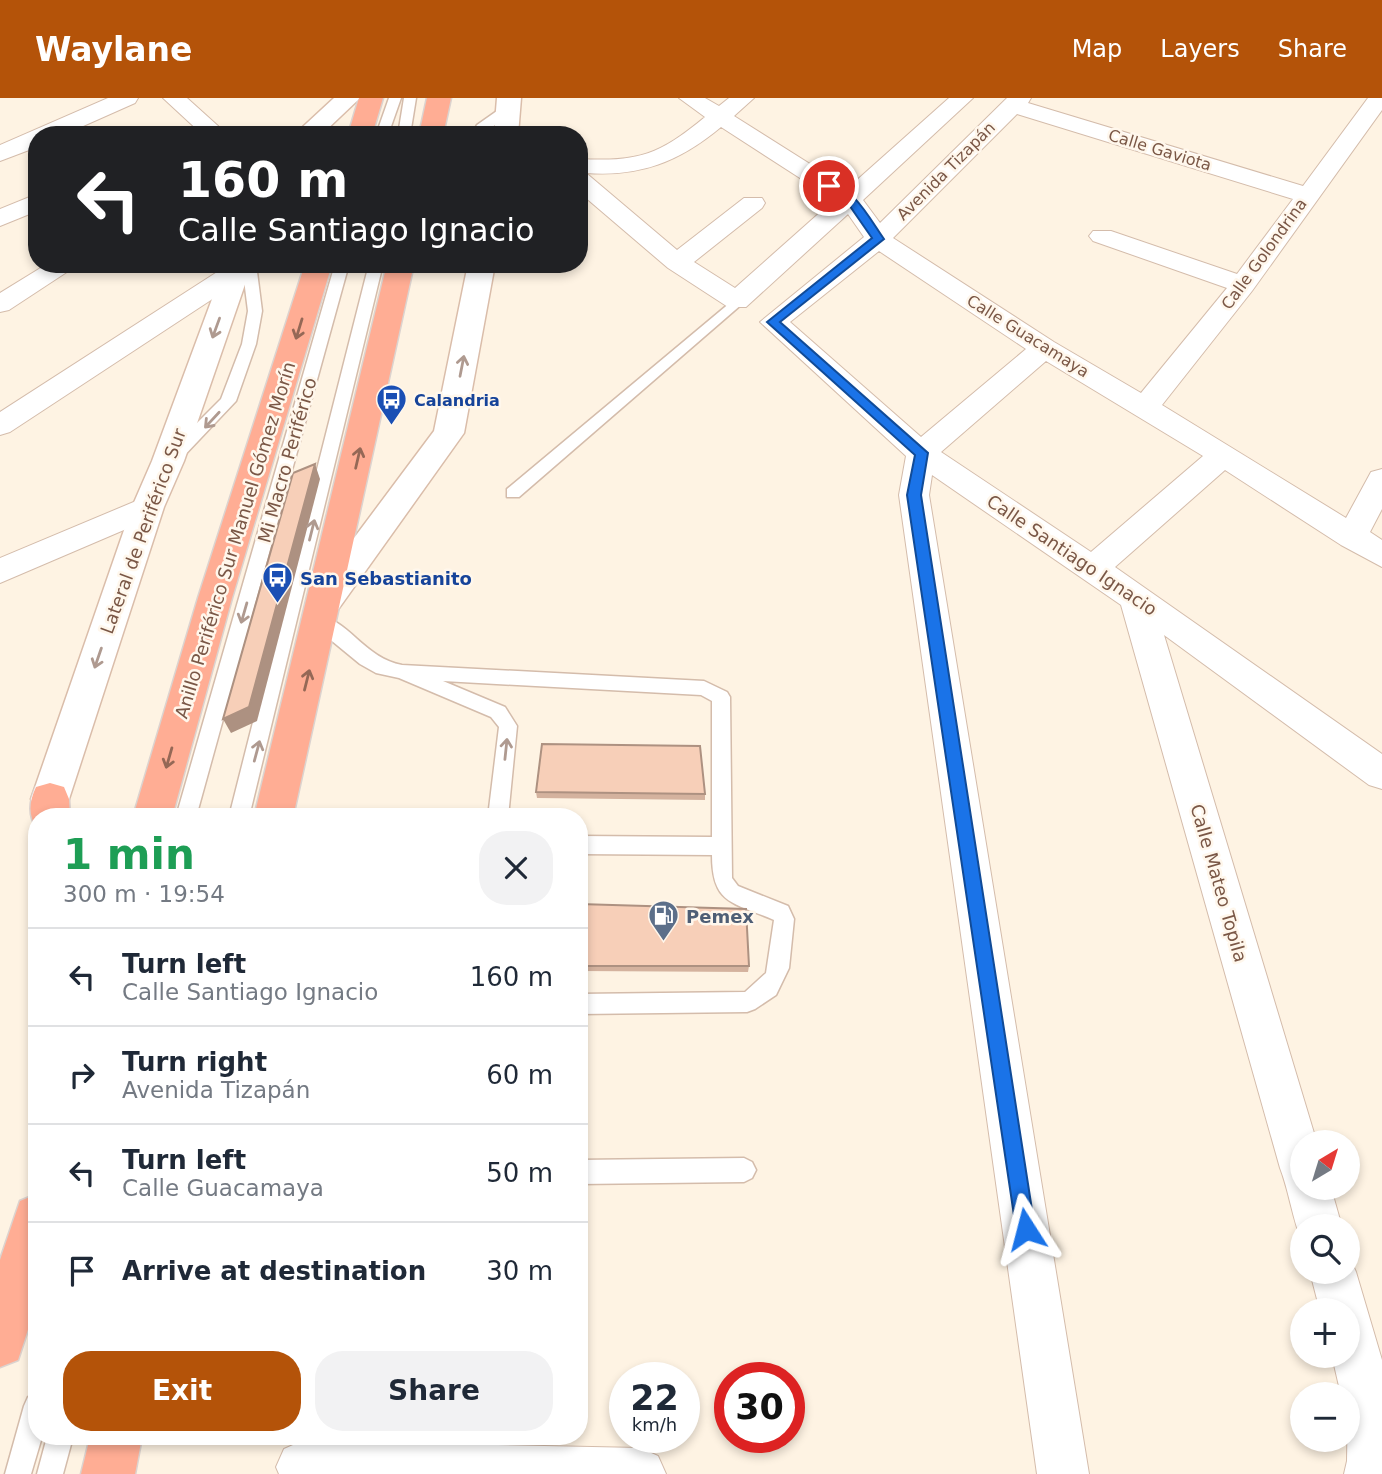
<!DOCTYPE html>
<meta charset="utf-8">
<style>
:root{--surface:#fff;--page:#f2f2f3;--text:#1f2937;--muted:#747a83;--line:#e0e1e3;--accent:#b45309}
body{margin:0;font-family:"DejaVu Sans",sans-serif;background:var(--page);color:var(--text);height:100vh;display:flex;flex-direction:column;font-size:26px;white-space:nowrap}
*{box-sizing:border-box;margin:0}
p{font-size:23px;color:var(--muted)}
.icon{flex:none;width:38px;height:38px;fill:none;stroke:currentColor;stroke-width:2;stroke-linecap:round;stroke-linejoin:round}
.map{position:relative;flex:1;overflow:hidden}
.details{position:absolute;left:28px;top:710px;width:560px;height:637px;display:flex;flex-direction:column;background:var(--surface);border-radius:28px;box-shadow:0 4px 10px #0003}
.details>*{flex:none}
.top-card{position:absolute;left:28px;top:28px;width:560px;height:147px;border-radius:28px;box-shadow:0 4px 10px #0003;background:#202124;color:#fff;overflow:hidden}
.needle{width:46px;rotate:38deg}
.controls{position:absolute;left:1290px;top:1032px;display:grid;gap:14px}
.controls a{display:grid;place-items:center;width:70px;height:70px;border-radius:50%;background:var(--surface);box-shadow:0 4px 10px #0003;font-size:35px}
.speed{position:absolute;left:609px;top:1264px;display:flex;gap:14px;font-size:35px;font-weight:700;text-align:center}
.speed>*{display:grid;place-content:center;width:91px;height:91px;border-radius:50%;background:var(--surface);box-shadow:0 4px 10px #0003;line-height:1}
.speed small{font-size:18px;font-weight:400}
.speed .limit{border:10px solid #d22;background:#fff;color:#111}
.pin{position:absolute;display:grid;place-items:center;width:60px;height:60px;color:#fff;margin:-30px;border:4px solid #fff;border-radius:50%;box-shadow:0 2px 7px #0007}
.me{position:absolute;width:77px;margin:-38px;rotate:351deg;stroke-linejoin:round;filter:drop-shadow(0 0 5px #0008)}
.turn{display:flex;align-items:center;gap:24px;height:147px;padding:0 35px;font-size:32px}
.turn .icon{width:91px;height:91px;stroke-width:2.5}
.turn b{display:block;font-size:49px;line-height:60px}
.round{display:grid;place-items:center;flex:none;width:74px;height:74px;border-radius:28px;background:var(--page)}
.head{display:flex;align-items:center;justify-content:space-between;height:119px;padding:0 35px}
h1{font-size:42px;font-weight:600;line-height:52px;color:#1e9e55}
.action{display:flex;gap:14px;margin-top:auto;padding:14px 35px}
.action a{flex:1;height:80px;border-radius:28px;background:var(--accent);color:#fff;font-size:28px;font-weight:600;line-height:80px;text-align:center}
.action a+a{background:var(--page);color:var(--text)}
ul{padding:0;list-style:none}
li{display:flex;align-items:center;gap:21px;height:98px;padding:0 35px;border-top:2px solid var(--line)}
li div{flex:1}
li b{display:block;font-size:26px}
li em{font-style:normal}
header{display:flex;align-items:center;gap:42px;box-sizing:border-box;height:98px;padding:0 35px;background:var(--accent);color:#fff}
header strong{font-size:33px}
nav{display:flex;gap:38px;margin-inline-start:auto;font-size:24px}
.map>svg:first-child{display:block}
</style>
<header>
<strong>Waylane</strong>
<nav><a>Map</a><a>Layers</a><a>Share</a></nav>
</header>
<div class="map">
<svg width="1382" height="1376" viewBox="0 0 1382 1376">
<rect width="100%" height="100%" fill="#fef3e3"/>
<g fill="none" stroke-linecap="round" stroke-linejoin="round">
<defs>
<path id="lane" d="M389 0H401L388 37H376Z
M404 0H416L410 37H398Z
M504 8 514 11 483 37H471L477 27Z
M242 166H256L262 213 256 246 236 303 180 362H168V354L221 301 242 246 248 213Z
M335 166H349L196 719H176Z
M369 166H383L249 719H229Z
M737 199 742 200V206L519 399H507V391Z
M321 517C352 527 366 560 402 567L704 583 727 594 730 599 732 780 738 788 788 808 794 821 789 870 776 897 755 911 747 914 579 916V896L745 894 766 875 774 822C733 804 712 807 712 757L579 756V738L712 739V603L701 597 443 583 505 609 517 628 508 719H488L499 629 491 619 399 580 376 575 360 566 315 529 312 524Z
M744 1060 752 1064 756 1072 752 1080 744 1084 579 1086V1062Z
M37 1295V1339H42L31 1376H5L24 1308 28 1299Z
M47 1339H73L63 1376H37Z"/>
<path id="street" d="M108 0H138L135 5 63 37H37V49L0 63V47Z
M163 0H187L228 37H203Z
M679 0H705L719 8 729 0H754L734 18 848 90 949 0H973L863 102 880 125 1007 0H1031L1028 5 1303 88 1368 0H1382V12L1252 193 1162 307 1346 420 1371 374 1382 371V411L1370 434 1382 442V469L1341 447 1225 372 1115 469 1382 656V691L1369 687 1164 537 1317 1045H1302V1090H1331L1342 1129H1302V1144C1292 1119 1289 1093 1280 1070L1121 507 932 377 929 397 1089 1376H1037L899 397 906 358 760 224 864 139 848 116 746 209H728L668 170 579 94V61C639 64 659 57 705 19ZM1017 16 1293 101 1237 176 1111 133H1093L1089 138 1093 143 1227 190 1141 295 1054 244 893 140ZM721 29 834 102 735 190 694 164 762 110 765 105 762 100H744L677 152 586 75C640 79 679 64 721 29ZM879 153 1026 251 921 339 790 224ZM1046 263 1203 358 1091 454 941 354Z
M37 96V113L0 128V111Z
M47 166H79L9 212 0 214V195Z
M241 166 250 173 246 179 10 334 0 337V314L228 167Z
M148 398 159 401 163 409 159 417 0 485V460Z
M1348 1157 1356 1174 1382 1262V1376H1344L1347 1363 1348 1297H1341L1332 1258H1348V1213H1320L1310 1174H1348Z
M302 1343 640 1350 658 1358 666 1376H279L276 1369 284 1351Z"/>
<path id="secondary" d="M334 0H360L321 37H294Z
M497 0H521L518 37H494Z
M225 166H252L184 363 164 409 69 701 64 713 50 717 36 713 31 701 132 409 152 363Z
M468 166H495L464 335 337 513 325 517 313 513 308 504 313 495 434 333Z"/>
<path id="highway" d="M359 0H383L372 37H348Z
M427 0H451L443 37H419Z
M305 166H332L232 500 172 719H133L198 500Z
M387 166H414L293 719H254Z
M50 685 64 689 69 701 70 719H37V731C28 717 29 704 36 689Z
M37 1096V1204L18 1262 0 1269V1162L20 1103Z
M90 1339H142L135 1376H81Z"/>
</defs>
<use href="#lane" stroke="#d4bcab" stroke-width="3"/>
<use href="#street" stroke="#d4bcab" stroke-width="2"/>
<use href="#secondary" stroke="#dabdaa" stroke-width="3"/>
<use href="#highway" stroke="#dcd3cf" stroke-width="3"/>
<use href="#lane" fill="#fff" fill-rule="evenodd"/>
<use href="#street" fill="#fff" fill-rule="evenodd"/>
<use href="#secondary" fill="#fff" fill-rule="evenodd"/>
<use href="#highway" fill="#ffad94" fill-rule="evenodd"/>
</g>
<path fill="#d4b29e" d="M536 694 705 696V702L537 700Z
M579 806 749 868 748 874 579 873Z"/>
<path fill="#ad9181" d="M315 366 320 381 257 623 231 635 223 621Z"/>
<path fill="#f7cfb8" stroke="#ad9181" stroke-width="2" d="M315 366 249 609 223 621 293 375Z
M542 646 700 648 705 696 536 694Z
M579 806 746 811 749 868H579Z"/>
<defs><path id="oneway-shaft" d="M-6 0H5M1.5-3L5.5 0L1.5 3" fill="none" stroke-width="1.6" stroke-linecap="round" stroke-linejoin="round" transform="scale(1.75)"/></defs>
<g stroke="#af9a90">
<use href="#oneway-shaft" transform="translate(216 230) rotate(110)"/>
<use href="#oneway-shaft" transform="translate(462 268) rotate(-79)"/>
<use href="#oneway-shaft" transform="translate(212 322) rotate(133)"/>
<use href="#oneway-shaft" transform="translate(312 432) rotate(-76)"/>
<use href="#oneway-shaft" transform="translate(244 515) rotate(106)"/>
<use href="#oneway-shaft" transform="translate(98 560) rotate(109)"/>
<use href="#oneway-shaft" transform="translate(506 651) rotate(-84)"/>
<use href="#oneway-shaft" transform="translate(257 653) rotate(-75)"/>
</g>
<g stroke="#956856">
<use href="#oneway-shaft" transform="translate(299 231) rotate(107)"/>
<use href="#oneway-shaft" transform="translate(358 360) rotate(-77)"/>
<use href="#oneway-shaft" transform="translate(307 582) rotate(-76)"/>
<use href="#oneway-shaft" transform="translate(169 660) rotate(106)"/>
</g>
<path fill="#1a73e8" stroke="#114b97" stroke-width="2" d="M825 86C851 83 871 123 884 141L780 224 928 355 921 397 1035 1131 1033 1138 1026 1141 1018 1138 1016 1131 907 397 915 357 767 224 872 140 847 104 825 90Z"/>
<defs>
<symbol id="bus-pin" viewBox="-11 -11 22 30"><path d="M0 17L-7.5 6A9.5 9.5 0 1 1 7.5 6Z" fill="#1a4fb4" stroke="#fff7ec"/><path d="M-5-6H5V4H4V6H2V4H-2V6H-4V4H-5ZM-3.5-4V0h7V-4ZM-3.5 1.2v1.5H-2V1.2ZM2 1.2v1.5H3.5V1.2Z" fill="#fff"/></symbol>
<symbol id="fuel-pin" viewBox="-11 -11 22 30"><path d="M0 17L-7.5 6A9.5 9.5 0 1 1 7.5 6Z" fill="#5c6f8a" stroke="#fff7ec"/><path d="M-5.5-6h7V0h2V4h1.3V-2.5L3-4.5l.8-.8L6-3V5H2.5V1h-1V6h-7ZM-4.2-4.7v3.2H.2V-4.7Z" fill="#fff"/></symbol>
</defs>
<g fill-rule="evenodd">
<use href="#bus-pin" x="374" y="284" width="35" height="47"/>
<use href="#bus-pin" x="260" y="462" width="35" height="47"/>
<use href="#fuel-pin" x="646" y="800" width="35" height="47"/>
</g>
<g text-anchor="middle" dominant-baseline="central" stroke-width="5" stroke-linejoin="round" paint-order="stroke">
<g font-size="16" fill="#7a5746" stroke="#fff7ec">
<text transform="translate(1160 52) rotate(17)">Calle Gaviota</text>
<text transform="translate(946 73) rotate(-45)">Avenida Tizapán</text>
<text transform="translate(1264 156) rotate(-54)">Calle Golondrina</text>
<text transform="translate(1028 238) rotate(32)">Calle Guacamaya</text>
</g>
<g font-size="16" font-weight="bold" fill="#164399" stroke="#fff7ec" text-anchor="start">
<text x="414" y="302">Calandria</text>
</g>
<g font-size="18" fill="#7a5746" stroke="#fff7ec">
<text transform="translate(287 362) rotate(-74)">Mi Macro Periférico</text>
<text transform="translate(143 433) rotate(-70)">Lateral de Periférico Sur</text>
<text transform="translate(235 442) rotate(-73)">Anillo Periférico Sur Manuel Gómez Morín</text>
<text transform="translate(1072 457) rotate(34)">Calle Santiago Ignacio</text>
<text transform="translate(1219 785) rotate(74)">Calle Mateo Topila</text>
</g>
<g font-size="18" font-weight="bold" fill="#164399" stroke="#fff7ec" text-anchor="start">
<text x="300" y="480">San Sebastianito</text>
</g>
<g font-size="18" font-weight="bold" fill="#4e5e75" stroke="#fff7ec" text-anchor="start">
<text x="686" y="818">Pemex</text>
</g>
</g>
</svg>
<div class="controls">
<a><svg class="needle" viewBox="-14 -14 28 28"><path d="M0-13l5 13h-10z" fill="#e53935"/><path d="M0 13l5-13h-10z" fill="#747a83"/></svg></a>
<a><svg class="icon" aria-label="search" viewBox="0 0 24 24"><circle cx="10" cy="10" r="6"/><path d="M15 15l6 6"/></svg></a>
<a>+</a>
<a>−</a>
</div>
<div class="speed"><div>22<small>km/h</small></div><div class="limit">30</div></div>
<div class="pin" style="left:829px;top:88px;background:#d93025"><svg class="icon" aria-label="arrive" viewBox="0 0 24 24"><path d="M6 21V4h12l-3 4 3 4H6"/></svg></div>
<svg class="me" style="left:1026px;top:1131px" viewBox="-20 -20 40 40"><path d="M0-17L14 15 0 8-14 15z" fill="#1a73e8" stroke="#fff" stroke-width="4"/></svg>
<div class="top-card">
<div class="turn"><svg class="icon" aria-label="left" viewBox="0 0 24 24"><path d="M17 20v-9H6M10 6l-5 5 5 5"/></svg><div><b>160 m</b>Calle Santiago Ignacio</div></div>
</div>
<section class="details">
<div class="head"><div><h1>1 min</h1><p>300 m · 19:54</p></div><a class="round"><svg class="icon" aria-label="close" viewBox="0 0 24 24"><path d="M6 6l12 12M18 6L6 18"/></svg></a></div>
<ul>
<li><svg class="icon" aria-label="left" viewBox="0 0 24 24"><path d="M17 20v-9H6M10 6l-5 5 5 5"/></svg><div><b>Turn left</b><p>Calle Santiago Ignacio</p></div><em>160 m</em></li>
<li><svg class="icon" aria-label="right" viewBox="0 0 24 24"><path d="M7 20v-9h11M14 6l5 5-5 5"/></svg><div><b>Turn right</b><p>Avenida Tizapán</p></div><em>60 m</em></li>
<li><svg class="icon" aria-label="left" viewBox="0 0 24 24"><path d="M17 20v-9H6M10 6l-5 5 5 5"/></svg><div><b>Turn left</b><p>Calle Guacamaya</p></div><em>50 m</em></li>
<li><svg class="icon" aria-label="arrive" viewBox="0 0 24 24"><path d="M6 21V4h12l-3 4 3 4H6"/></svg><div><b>Arrive at destination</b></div><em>30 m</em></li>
</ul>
<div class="action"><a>Exit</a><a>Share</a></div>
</section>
</div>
